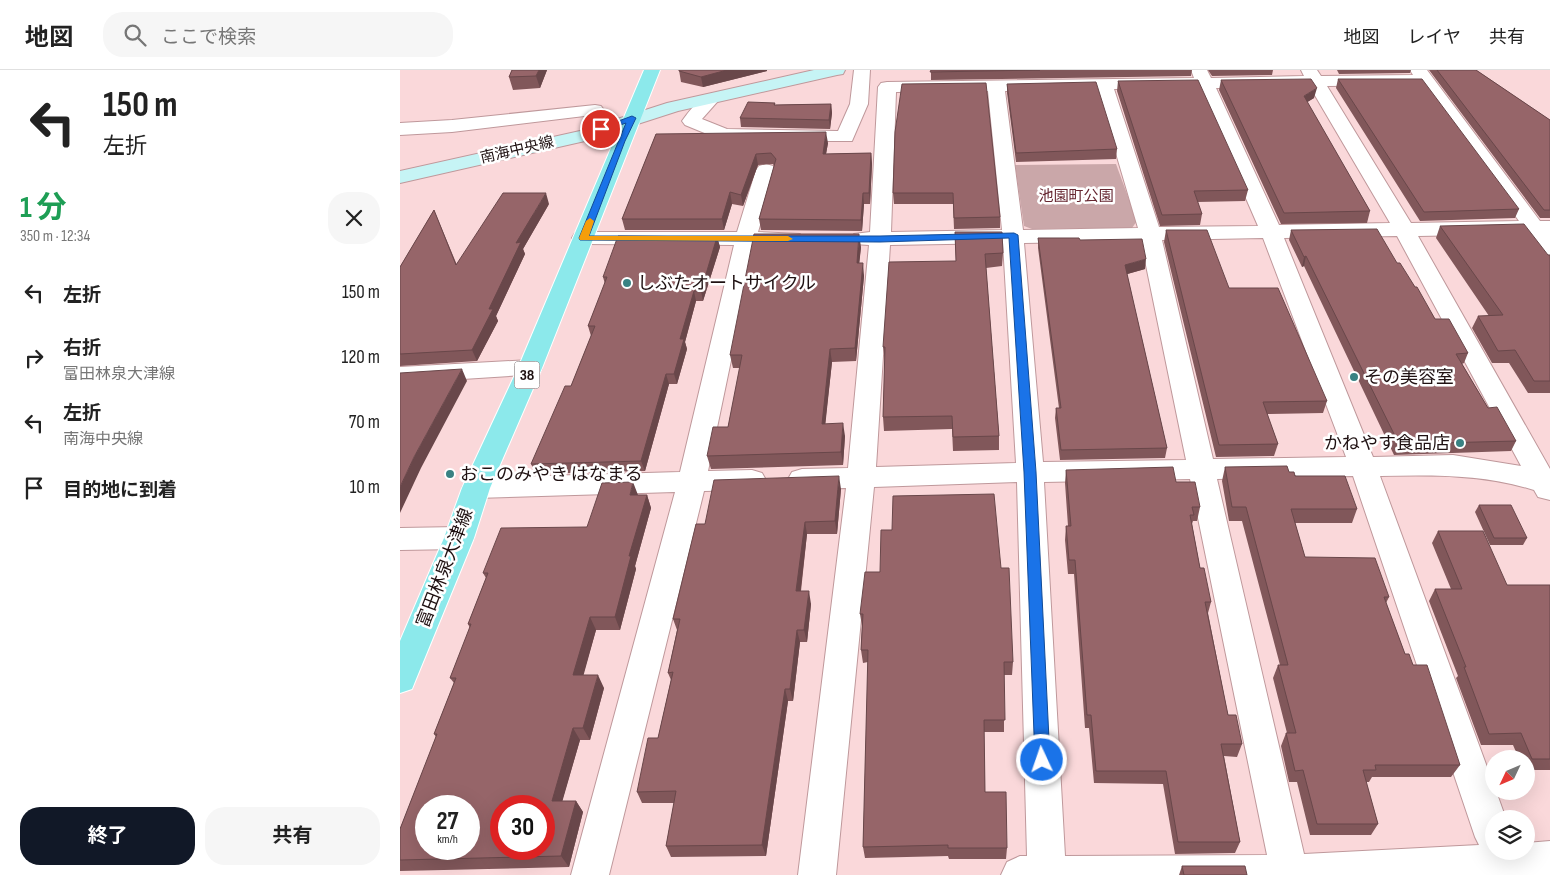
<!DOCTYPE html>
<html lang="ja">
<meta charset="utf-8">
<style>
:root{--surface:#fff;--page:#f6f6f6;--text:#222;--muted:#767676;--line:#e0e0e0;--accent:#111827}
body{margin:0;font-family:"Sofia Sans Condensed","Noto Sans JP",sans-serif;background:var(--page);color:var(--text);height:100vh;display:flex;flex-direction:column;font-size:19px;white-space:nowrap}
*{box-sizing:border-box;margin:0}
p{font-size:16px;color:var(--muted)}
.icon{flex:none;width:28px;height:28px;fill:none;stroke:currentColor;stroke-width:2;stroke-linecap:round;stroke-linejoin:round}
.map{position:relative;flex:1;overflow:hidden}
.panel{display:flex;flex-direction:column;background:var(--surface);width:400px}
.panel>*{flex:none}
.top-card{background:#fff;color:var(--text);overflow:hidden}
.needle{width:32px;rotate:226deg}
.buttons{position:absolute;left:1085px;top:680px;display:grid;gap:10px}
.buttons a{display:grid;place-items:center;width:50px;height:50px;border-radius:50%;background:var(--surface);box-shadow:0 5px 20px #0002;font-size:25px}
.speed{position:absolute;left:15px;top:725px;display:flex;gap:10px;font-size:25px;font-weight:700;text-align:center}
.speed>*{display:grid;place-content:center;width:65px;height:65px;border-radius:50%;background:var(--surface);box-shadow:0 5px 20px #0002;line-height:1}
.speed small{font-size:12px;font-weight:400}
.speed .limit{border:8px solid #d22;background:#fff;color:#111}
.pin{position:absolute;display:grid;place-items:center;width:42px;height:42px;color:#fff;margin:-21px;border:2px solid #fff;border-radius:50%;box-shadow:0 1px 5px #0007}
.me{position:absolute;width:55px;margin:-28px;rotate:357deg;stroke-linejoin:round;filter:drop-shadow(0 0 4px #0008)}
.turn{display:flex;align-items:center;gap:18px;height:105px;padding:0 20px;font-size:22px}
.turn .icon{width:65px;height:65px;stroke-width:2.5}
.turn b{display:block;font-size:35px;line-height:42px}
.round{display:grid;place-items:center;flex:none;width:52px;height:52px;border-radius:20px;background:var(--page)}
.overview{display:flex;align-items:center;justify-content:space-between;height:85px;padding:0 20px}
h1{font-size:30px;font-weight:700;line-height:38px;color:#1e9e55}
.button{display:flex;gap:10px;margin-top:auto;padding:10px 20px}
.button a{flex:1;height:58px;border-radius:20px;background:var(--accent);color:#fff;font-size:20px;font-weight:700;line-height:58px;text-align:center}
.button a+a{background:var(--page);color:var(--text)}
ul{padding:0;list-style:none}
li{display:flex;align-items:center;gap:15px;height:65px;padding:0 20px}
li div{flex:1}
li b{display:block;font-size:19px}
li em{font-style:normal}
header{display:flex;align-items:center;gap:30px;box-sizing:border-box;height:70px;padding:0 25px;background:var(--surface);border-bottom:1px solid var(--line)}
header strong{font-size:24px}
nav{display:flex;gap:28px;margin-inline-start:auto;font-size:18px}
.search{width:350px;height:45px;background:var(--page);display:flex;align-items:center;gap:12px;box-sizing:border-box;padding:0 18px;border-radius:20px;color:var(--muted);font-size:19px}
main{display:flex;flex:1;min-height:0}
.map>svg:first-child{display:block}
</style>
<header>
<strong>地図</strong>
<div class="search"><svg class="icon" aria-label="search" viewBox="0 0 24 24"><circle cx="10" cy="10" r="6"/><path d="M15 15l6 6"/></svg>ここで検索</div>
<nav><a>地図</a><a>レイヤ</a><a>共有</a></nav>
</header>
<main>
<section class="panel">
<div class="top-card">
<div class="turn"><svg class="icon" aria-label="left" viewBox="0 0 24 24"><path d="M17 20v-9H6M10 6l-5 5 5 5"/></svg><div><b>150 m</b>左折</div></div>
</div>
<div class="overview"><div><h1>1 分</h1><p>350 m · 12:34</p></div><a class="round"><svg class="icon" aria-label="close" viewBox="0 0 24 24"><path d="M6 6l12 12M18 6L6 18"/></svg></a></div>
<ul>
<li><svg class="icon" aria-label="left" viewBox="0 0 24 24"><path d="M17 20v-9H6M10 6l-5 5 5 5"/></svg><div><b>左折</b></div><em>150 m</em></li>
<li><svg class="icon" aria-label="right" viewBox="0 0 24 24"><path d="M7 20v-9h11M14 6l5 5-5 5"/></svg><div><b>右折</b><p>富田林泉大津線</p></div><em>120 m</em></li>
<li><svg class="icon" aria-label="left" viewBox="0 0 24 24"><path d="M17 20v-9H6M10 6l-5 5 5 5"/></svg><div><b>左折</b><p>南海中央線</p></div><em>70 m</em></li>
<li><svg class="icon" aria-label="arrive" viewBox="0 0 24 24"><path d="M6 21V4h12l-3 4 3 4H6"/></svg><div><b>目的地に到着</b></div><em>10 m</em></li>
</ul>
<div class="button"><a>終了</a><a>共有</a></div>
</section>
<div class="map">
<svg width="1150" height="805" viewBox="0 0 1150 805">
<rect width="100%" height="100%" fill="#fad8da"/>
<path fill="#caa7a9" d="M716 94 737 151 732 158 632 159 624 156 615 95Z"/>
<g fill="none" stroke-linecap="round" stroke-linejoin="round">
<defs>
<path id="street" d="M454 0H470L468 34 452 71H324L285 55 282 51C290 40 301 24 315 27L318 31 302 49 327 59 438 61 450 34Z
M791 0H807L811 8 904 6 901 0H917L921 6 1013 5 1010 0H1027L1140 151H1150V185L1142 184 1128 164 1018 166 1150 399V430L1138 427 1134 420C1083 404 1033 405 980 406L1094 716V721H1096L1106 749H1094V781H1126V773L1150 771V805H601L607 792 620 786H627L617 412 474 417 436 805H398L446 418 402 419 392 416 388 409 392 402 402 399 448 398 469 175 454 174 451 169 454 164 470 162 478 17 481 13 487 12 794 8ZM1020 15 1119 151 1011 153 927 16ZM910 17 990 153 879 155 816 18ZM798 18 858 156 759 157 714 19ZM697 19 738 158 623 160 605 21ZM588 21 602 160 491 162 496 22ZM997 166 1121 396 1053 385 973 387 884 168ZM863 168 946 387 813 389 762 170ZM741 171 786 390 643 392 624 173ZM603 173 616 393 476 397 490 175ZM953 406 1075 767 1079 775 904 784 817 409ZM790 409 867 785 665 786 644 412Z
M195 35 201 36 204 40 201 44 52 62 0 65V53L52 50Z
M366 94 373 96 376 100 358 162 400 164 403 169 400 174 355 175 308 401 352 400 362 403 366 410 362 417 352 420 304 421 209 805H171L275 422 76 428 66 425 62 418 66 411 76 408 280 402 334 175 183 174 175 173 172 168 175 163 183 162H337L356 100 359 96Z
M130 290 139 292 142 298 139 304 0 313V297Z
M59 457 69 460 74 468 69 476 59 479 0 480V458Z"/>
<path id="secondary" d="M414 0H445L443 4 437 5 278 41 185 71 0 113V101L180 61 267 33Z"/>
<path id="primary" d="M244 0H260L142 298 90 418 74 468 16 609 12 619 0 623V571L44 468 62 418 118 298Z"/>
</defs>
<use href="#street" stroke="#bf989b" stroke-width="2"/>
<use href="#secondary" stroke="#bf989b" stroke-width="2"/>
<use href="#primary" stroke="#fff" stroke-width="2"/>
<use href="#street" fill="#fff" fill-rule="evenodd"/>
<use href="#secondary" fill="#c6f4f5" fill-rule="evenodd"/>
<use href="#primary" fill="#8ce9eb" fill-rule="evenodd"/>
</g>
<path fill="#81575a" d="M112 0H147L140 18 113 20 109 7Z
M279 0H367V1L303 17 281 12Z
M531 0H792L791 6 531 10Z
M808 0H873L872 5 812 6Z
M937 0H1011L1010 3 939 4Z
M1029 0H1076L1150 50V148H1140Z
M938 9 1119 139 1115 148 1020 151 936 18Z
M821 10 914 28 907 32 970 141 967 153 881 154 819 20Z
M718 11 848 120 845 131 797 132 802 144 800 155 760 156 717 21Z
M607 14 717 79 716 89 616 92 607 23Z
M375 33V35L431 34 432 43 430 59 341 57 340 48Z
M495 62 600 147V158L554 159 553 134H494L493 123Z
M256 64 428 73 426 84 471 83 472 94 470 134H464L462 161 361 160 359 149 374 96 373 94 358 95 343 136 332 134 324 160H225L222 149Z
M149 134 123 179 125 184 96 246 98 251 77 291 0 296V197L34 140 57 195Z
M1040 156 1148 185H1150V323H1128L1109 293H1092L1072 258 1078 246H1089L1036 168Z
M766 160 829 218 927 331 923 343 867 344 878 374 874 386 816 387 764 172Z
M891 160 997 193 1015 217 1035 249 1068 283 1064 293 1062 294 1088 338 1116 371 1111 381 994 385 904 196 902 197 889 170Z
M555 162 603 183 602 196 586 198 599 366V380L553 381 552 359 484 361 483 347 485 291 483 277 556 191Z
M317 167 320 177 303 231H296L285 272 287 279 277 314H269L245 401 136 404 131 394 171 316 191 266 188 256 205 214 203 207Z
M638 168 680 170 745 199 727 204 767 378 765 388 660 390 655 348 656 338H659L638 178Z
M461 177 459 193 464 206 456 291 432 292 425 354 445 366 443 395 311 399 307 386 328 357 340 298H333L330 285Z
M825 397 889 402 957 439 952 453H895L905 487 989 527 986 533 1005 584 1013 595 1060 695 1051 707H972L969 712H966L978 754 971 765H910L897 712H889L881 676 886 663H887L873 608 878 595H880L842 451H829L822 411Z
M666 400 776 412 800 437 797 451H793L792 454 800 498 811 532 808 543 828 645 842 674 837 687 824 686 840 772 835 783 775 784 763 714 694 713 689 658H685L674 504H668L665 470 666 456H668L665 413Z
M441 419 437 464H407L401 521 411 534 407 572H400L393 631H388L366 786 271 787 266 776 274 733H242L237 722 258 668 271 610 268 603 277 560 273 549 305 454Z
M238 425H247L251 438 235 496 236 499 220 560H196L183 605 204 618 190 670H180L162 731H176L183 742 169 797 0 801V759L36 667 34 664 54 613 50 608 70 558 68 554 86 508 83 503 187 457Z
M1079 435 1127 468 1123 475H1090L1075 442Z
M1038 461 1107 515H1150V700H1126V689H1119L1113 675H1081L1056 608 1058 606 1029 531 1035 519H1051L1032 473Z
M601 498 613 592 612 605H604V662H584L585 722 607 778 606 789H549L548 786 465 788 463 777 468 592 463 593 461 580 462 556 460 544Z
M782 796 847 805H779Z"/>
<path fill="#69474a" d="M139 0H147L140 18 136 6Z
M327 0H367V1L303 17 301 7Z
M917 18 914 28 901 36 904 26Z
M431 34 432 43 430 59 429 50Z
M426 62 428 73 424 95 423 84Z
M471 83 472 94 470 134 469 123Z
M356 84 358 95 343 136 341 125Z
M330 122 332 134 324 160 322 149Z
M146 123 149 134 123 179 125 184 96 246 98 251 77 291 72 280 116 173Z
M463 123 464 134 462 161 461 150Z
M459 164 461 177 458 206 457 193Z
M317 167 320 177 303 231 301 221Z
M906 186 904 196 902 197 904 187Z
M746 189 745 199 724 205 725 195Z
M463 193 464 206 456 291 455 278Z
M294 221 296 231 285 272 287 279 277 314 274 304 280 269Z
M430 279 432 292 424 367 422 354Z
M62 299 67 311 21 398 0 443V417L14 387Z
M266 304 269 314 245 401 241 391Z
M443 353 445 366 443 395 441 382Z
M439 406 441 419 437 464 435 451Z
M233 412 238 425H230Z
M247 425 251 438 235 496 236 499 220 560 215 547 229 486Z
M405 452 407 464 399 534 396 521Z
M409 521 411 534 407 572 404 560Z
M190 547 196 560 180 618 173 605Z
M397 560 400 572 393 631 390 619Z
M198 605 204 618 190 670 183 658Z
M385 619 388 631 366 786 362 775Z
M173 658 180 670 159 743 152 731Z
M176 731 183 742 169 797 161 786Z"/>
<path fill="#966569" stroke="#69474a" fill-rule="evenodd" d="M112 0H139L136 6 109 7Z
M279 0H327L301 7 279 1Z
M531 0H640L530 2Z
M1037 0H1076L1150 50V140H1144Z
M911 9 917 18 904 26 970 141 884 143 821 10Z
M938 9H1022L1119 139 1024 142Z
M798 10 848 120 794 121 802 144 762 145 718 11Z
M696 12 717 79 616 83 607 14Z
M586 13 600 147 554 148 553 123H493L495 62 502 14Z
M348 32 375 33 374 35 431 34 429 50 340 48Z
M426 62 423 84 471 83 469 123H463L461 150 359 149 376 89 371 83 356 84 341 125 330 122 322 149H222L256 64Z
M103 123H146L116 173 121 172 89 239H93L72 280 0 284V197L34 140 56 195Z
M1124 154 1148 185H1150V311H1134L1115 280 1098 281 1078 246 1103 245 1040 156Z
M977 159 997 193H1000L1015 217H1017L1035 249H1049L1068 283 1056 284 1088 338 1097 337 1116 371 999 374 906 186 904 187 891 160Z
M766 160H807L829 218H878L927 331 863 332 878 374 819 375Z
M555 162H602L603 183 585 184 599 366 553 367 552 346 483 347 485 277H483L489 192 556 191Z
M354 164H459L457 193H463L455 278 430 279 422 354 443 353 441 382 307 386 313 357H328L342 285H330Z
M218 166 317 167 301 221H294L280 269H284L274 304H266L241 391 131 394 165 316H171L195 256H188L207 207H203Z
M638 168H679L680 170 742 169 746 189 725 195 767 378 661 380 656 338H661Z
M62 299 14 387 0 417V303Z
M887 396 889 402H894L895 406H945L957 439H891L905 487 975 488 989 527H984L1005 584H1009L1013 595H1027L1060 695H975L976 700H963L978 754H917L903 700 895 701 886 663H896L878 595H888L846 437H832L825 397Z
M773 397 776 412H795L800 437H792L794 445H790L800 498H804L811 532H805L828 645H836L842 674H821L840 772H778L766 701H696L691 645H687L675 490H669L666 456H671L666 400Z
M439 406 435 451 405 452 396 521H409L404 560H397L390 619H385L362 775 266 776 276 721 237 722 248 668H258L273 602 268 603 280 549H273L296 454H305L314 410Z
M233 412 230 425H247L229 486H231L215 547H190L173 605H198L183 658H173L152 731H176L161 786 0 790V759L37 664H34L56 608H50L71 554H68L88 503H83L101 458 187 457 202 413ZM26 736H69V779H26ZM101 736H144V779H101Z
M594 424 601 498H609L613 592H604L605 650H584L585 722H606L607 778H548V775L463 777 468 580H461L463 544H460L465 502H480L481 460H492L493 426Z
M1079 435H1111L1127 468H1094Z
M1038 461H1083L1107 515H1150V689H1132L1121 663 1089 664 1064 597H1066L1035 519H1062Z
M782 796H845L847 805H784Z"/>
<path fill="#1a73e8" stroke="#114b97" d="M232 46 236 48 225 71 189 166H480L614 163 618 165 636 402 650 690 648 694 642 696 637 694 635 690 624 402 609 168 480 172 180 170 179 168 226 53 201 62 197 59Z"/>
<path fill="#f59e0b" d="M190 148 194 151 189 166H388L393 169 388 171 180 170 179 168 186 151Z"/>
<g fill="#398283" stroke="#fff" stroke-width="2">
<circle cx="227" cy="213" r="5"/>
<circle cx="954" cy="307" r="5"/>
<circle cx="1060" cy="373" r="5"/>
<circle cx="50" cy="404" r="5"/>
</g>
<g text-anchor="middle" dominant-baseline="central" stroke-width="5" stroke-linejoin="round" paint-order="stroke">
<g font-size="15" fill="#1f1112" stroke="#fff">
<text transform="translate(117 80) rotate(-13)">南海中央線</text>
</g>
<g font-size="15" fill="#65252f" stroke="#fff">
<text x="676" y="126">池園町公園</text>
</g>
<rect fill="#fff" stroke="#625859" stroke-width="1" x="114.5" y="291.5" width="25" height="27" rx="4"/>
<g font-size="16" font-weight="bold" fill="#1f1112">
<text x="127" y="305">38</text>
</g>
<g font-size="18" fill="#1f1112" stroke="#fff" text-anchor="start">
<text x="237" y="213">しぶたオートサイクル</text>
<text x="964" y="307">その美容室</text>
<text x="1050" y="373" text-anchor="end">かねやす食品店</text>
<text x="60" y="404">おこのみやき はなまる</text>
</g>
<g font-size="18" fill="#1f1112" stroke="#fff">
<text transform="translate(45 498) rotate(-69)">富田林泉大津線</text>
</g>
</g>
</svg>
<div class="buttons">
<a><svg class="needle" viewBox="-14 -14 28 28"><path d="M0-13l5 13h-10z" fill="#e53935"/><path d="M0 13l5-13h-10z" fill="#767676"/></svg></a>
<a><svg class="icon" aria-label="layers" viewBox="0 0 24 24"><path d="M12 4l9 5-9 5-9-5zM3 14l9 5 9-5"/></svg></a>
</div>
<div class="speed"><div>27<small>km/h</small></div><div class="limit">30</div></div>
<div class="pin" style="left:201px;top:59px;background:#d93025"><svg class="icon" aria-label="arrive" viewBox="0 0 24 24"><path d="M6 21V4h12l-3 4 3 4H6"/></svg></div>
<svg class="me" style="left:642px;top:690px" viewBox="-20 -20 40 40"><circle r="17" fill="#1a73e8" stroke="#fff" stroke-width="3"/><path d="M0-11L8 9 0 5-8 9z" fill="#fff"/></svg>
</div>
</main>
